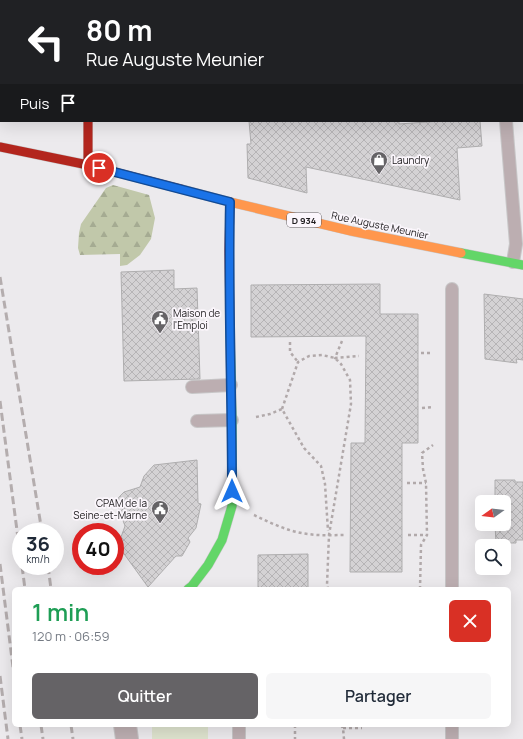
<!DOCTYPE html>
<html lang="fr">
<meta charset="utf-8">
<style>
:root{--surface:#fff;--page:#f6f6f7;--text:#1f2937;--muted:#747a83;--accent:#656366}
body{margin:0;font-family:Manrope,sans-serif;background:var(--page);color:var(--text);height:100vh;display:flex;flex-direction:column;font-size:15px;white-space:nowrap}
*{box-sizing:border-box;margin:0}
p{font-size:13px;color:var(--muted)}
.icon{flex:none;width:22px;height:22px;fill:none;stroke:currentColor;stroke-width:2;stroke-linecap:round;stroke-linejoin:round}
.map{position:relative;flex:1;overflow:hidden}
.drawer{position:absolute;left:12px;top:587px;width:499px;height:140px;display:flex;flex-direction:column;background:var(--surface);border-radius:6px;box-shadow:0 4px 16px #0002}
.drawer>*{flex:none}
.banner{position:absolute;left:0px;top:0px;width:523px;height:122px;box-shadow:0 4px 16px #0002;background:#202124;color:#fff;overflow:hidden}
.needle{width:26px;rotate:256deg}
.buttons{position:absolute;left:475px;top:495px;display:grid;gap:8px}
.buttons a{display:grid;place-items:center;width:36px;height:36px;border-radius:6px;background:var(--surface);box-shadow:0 4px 16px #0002;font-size:20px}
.speed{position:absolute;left:12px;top:523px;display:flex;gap:8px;font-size:20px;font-weight:700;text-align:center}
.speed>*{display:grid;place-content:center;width:52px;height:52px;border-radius:50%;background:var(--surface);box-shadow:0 4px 16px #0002;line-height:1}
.speed small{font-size:10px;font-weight:400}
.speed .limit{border:6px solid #d22;background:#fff;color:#111}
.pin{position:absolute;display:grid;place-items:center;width:34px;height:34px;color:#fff;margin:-17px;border:2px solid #fff;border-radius:50%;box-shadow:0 1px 4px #0007}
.me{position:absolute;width:44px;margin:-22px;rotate:0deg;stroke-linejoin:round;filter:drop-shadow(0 0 3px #0008)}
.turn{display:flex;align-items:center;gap:14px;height:84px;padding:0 20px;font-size:18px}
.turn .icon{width:52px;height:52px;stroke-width:2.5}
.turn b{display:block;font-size:28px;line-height:34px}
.then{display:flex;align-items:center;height:38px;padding:0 20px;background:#0003;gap:8px;font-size:15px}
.round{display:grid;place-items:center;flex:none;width:42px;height:42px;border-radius:6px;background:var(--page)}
.overview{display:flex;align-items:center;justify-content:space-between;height:68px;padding:0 20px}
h1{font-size:24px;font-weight:600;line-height:30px;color:#1e9e55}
.cta{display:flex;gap:8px;margin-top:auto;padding:8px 20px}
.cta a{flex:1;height:46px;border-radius:6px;background:var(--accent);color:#fff;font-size:16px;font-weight:600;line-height:46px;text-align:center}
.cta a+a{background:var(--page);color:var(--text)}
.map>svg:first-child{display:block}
</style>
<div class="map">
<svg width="523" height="739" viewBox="0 0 523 739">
<defs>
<pattern id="forest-firs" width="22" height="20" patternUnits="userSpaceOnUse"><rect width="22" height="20" fill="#c1c8aa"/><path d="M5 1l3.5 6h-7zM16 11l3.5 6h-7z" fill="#a5ab92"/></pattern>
<pattern id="building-cross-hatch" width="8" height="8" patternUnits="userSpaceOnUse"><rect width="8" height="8" fill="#d4d2d4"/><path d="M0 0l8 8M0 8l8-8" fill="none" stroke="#b6b4b6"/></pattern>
</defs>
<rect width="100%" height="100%" fill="#eceaed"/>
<path fill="#dee3ce" d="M152 725H208V739H152Z"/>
<path fill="url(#forest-firs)" d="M113 185 149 195 155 218 151 239 140 255 127 265 120 266V254L80 255 78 248 79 233 81 224 106 188Z"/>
<path fill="url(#building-cross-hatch)" stroke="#afaeaf" d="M249 121H399V124L440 121H480L482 146 457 148 460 200 306 167 307 193 248 178 247 144H251Z
M174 270V289L197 288 200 379 124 381 121 272Z
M380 284V314H418V443H402V572H350L351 443H365L366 336 251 337V285Z
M484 294 523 299V360L516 359 517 363 485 359Z
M197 460 198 503 201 504 196 528 188 538 190 542 182 556H176L148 587 122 551 121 537 125 526 118 507 117 501 119 497 124 492 140 487 144 476 154 465Z
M495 480H515V482H523V540H516V543H496L495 524H504V502H495Z
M308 554V589H258V555Z"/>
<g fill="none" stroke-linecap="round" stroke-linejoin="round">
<defs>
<path id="lane" d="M496 0 497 1
M506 121 516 244 513 262
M452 289V589
M192 387 231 385
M197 421 232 420
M239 725V739
M452 739V725"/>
<path id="street" d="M90 1V0
M125 725 127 739"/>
<path id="fast" d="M461 253 523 265
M188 589 192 586 208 565 222 540 232 506V420L230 327"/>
<path id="slow" d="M181 189 230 202 351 231 461 253"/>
<path id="jam" d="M88 121V165
M0 147 88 165 181 189
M230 202 229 250 230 327"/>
</defs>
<use href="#lane" stroke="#c7c6c7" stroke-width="14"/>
<use href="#street" stroke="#c7c6c7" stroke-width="24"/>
<use href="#fast" stroke="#c7c6c7" stroke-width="10"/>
<use href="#slow" stroke="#c7c6c7" stroke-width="10"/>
<use href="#jam" stroke="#c7c6c7" stroke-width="10"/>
<path stroke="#b1a9aa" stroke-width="2.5" stroke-dasharray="3 3" stroke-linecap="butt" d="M342 341 335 358 359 356
M290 342V352L298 362
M421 353H433
M422 408 433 407
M282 409 298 362 309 356 322 355 335 358 341 364 350 380 351 404 329 535 327 585 328 589
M256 417 270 414 282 409 304 448 321 466 325 484 328 531
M407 483H426
M254 515C271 523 289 532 308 534 321 536 334 535 346 535
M408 535H426
M420 589 421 545 427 535 426 483 423 469 422 453 433 445
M295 725V739
M341 725 343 728 344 739
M343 728H362"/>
<use href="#lane" stroke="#bcaeb1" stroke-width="12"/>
<use href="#street" stroke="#bcaeb1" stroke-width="22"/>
<use href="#fast" stroke="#63d668" stroke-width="9"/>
<use href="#slow" stroke="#ff974d" stroke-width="9"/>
<use href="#jam" stroke="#b3261e" stroke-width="9"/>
<path stroke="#b4adae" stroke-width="3" stroke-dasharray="8 4" stroke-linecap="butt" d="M0 277 42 532
M0 401 21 561
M0 564 14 675
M22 566 25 589
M48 566 51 589
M0 676 8 739
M20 725 22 739
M41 725 43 739
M71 725 73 739"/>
</g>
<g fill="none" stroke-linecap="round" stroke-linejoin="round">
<defs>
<path id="route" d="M99 168 230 202C228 298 232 395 232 491"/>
</defs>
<use href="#route" stroke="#114b97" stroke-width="10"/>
<use href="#route" stroke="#1a73e8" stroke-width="7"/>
</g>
<defs>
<symbol id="shop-pin" viewBox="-11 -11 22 30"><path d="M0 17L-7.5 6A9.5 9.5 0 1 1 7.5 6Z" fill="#656366" stroke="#fbf6fc"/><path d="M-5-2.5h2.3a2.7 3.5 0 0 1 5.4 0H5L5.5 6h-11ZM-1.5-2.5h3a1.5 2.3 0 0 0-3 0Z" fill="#fff"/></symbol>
<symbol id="civic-pin" viewBox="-11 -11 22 30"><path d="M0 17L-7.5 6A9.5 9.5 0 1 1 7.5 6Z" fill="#656366" stroke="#fbf6fc"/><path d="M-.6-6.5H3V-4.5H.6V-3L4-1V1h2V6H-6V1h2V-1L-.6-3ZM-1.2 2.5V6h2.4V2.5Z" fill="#fff"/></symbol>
</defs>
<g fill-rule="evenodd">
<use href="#shop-pin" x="369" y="150" width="20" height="27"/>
<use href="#civic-pin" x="150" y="309" width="20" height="27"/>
<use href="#civic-pin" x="150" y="499" width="20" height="27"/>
</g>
<g text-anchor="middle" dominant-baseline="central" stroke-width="3.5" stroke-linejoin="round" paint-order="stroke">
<rect fill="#fbf6fc" stroke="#605d60" stroke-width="1" x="287" y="213" width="34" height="14" rx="3"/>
<g font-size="9" font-weight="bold" fill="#1d1b1d">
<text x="304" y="220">D 934</text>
</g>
<g font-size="10" fill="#1d1b1d" stroke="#fbf6fc" text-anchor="start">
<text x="392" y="160">Laundry</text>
<text x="173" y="313">Maison de<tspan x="173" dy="12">l'Emploi</tspan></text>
<text x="147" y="503" text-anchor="end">CPAM de la<tspan x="147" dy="12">Seine-et-Marne</tspan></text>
</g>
<g font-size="10" fill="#1d1b1d" stroke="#fbf6fc">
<text transform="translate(380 225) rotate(12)">Rue Auguste Meunier</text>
</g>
</g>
</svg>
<div class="buttons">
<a><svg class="needle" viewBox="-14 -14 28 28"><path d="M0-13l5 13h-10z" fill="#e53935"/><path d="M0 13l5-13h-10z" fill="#747a83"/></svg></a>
<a><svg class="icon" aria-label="search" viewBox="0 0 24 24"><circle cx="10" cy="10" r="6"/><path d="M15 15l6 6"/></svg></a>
</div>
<div class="speed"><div>36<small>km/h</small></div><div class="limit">40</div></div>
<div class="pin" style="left:99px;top:168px;background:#d93025"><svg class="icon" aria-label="arrive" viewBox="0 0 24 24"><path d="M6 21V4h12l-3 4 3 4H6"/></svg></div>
<svg class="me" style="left:232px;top:491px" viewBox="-20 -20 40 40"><path d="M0-17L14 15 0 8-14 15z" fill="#1a73e8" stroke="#fff" stroke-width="4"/></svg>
<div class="banner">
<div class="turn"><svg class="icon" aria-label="left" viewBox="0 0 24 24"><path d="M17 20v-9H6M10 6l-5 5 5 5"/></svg><div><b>80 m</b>Rue Auguste Meunier</div></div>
<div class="then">Puis<svg class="icon" aria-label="arrive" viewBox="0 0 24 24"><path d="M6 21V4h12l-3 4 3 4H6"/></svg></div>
</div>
<section class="drawer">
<div class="overview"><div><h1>1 min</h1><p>120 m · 06:59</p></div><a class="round" style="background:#d93025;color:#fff"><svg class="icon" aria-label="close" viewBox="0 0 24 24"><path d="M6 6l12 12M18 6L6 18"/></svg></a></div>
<div class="cta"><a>Quitter</a><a>Partager</a></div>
</section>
</div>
